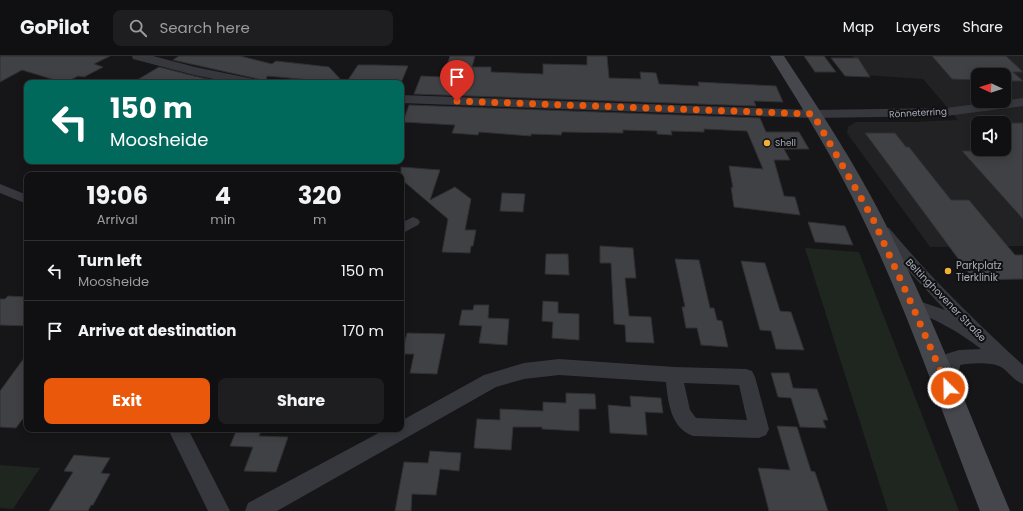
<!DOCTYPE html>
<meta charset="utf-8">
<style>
:root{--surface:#101012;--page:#1e1e20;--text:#f1f3f6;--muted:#9c9d9f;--line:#303032;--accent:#ea580c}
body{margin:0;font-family:Poppins,sans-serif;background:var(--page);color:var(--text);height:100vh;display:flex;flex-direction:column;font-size:15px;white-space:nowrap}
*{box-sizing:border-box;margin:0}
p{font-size:13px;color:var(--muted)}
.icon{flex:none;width:22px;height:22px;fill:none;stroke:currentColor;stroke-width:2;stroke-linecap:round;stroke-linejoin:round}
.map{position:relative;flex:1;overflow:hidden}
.panel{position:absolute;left:24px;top:116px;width:380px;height:260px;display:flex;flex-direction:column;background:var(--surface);border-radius:8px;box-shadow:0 2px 10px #0003,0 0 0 1px var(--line)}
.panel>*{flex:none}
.guide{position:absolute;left:24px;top:24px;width:380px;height:84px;border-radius:8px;box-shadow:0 2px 10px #0003,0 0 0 1px var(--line);background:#00695c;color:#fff;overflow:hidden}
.needle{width:26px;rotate:273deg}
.tools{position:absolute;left:971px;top:12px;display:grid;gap:8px}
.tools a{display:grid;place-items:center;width:40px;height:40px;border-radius:8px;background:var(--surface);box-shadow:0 2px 10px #0003,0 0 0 1px var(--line);font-size:20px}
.pin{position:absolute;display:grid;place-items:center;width:34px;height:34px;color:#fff;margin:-41px -17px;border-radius:50% 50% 50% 0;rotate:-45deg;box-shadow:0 0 4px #0007}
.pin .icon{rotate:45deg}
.me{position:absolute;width:44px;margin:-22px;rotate:337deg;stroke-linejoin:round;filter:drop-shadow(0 0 3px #0008)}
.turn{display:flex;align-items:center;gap:14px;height:84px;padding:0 20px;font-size:18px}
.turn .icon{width:52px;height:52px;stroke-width:2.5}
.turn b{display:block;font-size:28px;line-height:34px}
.eta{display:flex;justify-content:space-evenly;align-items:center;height:68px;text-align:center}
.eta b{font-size:24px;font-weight:700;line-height:28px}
.primary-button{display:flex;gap:8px;margin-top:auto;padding:8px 20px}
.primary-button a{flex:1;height:46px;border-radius:8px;background:var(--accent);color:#fff;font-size:16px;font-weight:700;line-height:46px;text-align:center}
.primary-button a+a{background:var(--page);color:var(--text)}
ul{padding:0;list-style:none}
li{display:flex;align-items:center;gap:12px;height:60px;padding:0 20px;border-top:1px solid var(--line)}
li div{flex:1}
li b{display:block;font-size:15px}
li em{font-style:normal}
header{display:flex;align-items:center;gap:24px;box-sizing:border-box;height:56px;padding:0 20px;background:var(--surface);border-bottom:1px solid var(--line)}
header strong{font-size:19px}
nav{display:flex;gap:22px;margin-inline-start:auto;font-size:14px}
.search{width:280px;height:36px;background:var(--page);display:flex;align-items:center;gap:10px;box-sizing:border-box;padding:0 14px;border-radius:8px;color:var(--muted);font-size:15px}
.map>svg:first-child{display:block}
</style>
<header>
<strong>GoPilot</strong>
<div class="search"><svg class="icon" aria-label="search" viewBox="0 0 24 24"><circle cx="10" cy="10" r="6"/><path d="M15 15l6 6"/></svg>Search here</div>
<nav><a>Map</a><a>Layers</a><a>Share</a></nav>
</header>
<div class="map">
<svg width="1023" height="455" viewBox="0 0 1023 455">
<rect width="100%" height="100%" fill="#161618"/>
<path fill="#222225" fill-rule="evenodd" d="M852 0H1023V190L930 191 847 77 848 71 856 66H913L958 64 923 23 864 19ZM978 19H1004V45H978ZM978 67H1004V93H978Z"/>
<path fill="#1e261f" d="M805 192 859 196 959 455H888Z
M0 409 40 412 13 453 0 452Z"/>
<path fill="#404145" stroke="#303034" d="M0 0H110L94 8 103 11 84 21 78 20 65 27 22 14 0 26Z
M179 0H240L272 8 276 5 329 11 344 27 267 20 266 27H261L258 23 173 4Z
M450 0H475L472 11H491V16L543 18V8L587 9V0H607L609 22 641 23 640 16 656 17 659 28 699 30 698 26 776 30 783 46 754 45 756 50 414 38 421 20 443 21Z
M804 0H824L836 16H815Z
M932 0H1006L1023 16H1013L1023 25H1004V19H978V24L952 23Z
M831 2H858L870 21 845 20Z
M358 9H376L408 10 401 27H346Z
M159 11 194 20 226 27H132Z
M409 49 760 62 766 76H799L809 93H784L790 104H774L784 140 795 141 800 159 734 151 731 131 733 132 729 110 763 113 747 75 704 73V76L671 75 672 79 657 78V75L623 74V77L562 76 561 79 531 78V80L479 76 478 79 452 77 455 69 403 66Z
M1004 67H1023V163L962 95H1004Z
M865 77H895L906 91H909L951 144H969L1015 199H1023V223L974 224Z
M401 111 440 114 430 144 455 131 471 143 465 174H476L473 190H471L470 197 442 196 448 163 401 123Z
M502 137 525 138 523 156 500 155Z
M808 166 845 170 853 189 815 186Z
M600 190 633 192 636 222H625L629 260 651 261 654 287 626 286 625 269 614 268 611 207H600Z
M546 198H568L569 219 545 218Z
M675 203 699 204 710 252H714L717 264 722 265 728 291 701 289 697 272H686L682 251H685Z
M741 205 765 207 780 255 791 256 804 294 776 293 771 275 760 274Z
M8 240 27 241V270L0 269V243H5Z
M543 245 558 246V257L579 258V284L552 282 553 266 542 265Z
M474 249H489L488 262 509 263 507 289 479 287 482 270 459 269 462 254H473Z
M407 277 445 278 437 318 410 317 414 298H402Z
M27 298V357L16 372 0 371V335Z
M771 317H789L793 332 817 333 828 364H823L826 372 800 371 791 342 778 341Z
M566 337 595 338 596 353H579V375L542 373V371H513L511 394 474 392 477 363 500 364V353L543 355V346L566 347Z
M630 340 661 342 663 357 645 356 647 379 610 377 608 349 631 351Z
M777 370 797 371 811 415 815 416 828 455H769L758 412 790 414Z
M237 373H262L259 380 288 381 276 416 244 415 253 391 230 390Z
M430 395 461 397 459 415 440 413 436 439 412 438 411 455H395L404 406 428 407Z
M74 399 110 402 101 417 110 418 93 449H91L88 455H49L73 416 64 415Z"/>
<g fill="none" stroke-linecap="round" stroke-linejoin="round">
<path fill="#37383d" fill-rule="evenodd" d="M0 128 27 139V148L0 137Z
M413 161 418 163 420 166 418 169 401 178V167Z
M884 171 889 172C930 221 976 266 1023 309V328C1013 324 1009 316 1001 311 992 306 970 307 960 309L957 332 955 338 948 340 941 338C937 328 941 308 946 298L959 294 981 293C958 275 934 262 907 253L905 249 907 245 913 243 945 254 903 209 879 180 877 176 879 172Z
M559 303 674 311 746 313 752 315 755 321 769 373 766 379 759 382 693 380C671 372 668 347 666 326L559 319 524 323 496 331 277 455H245L248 447 386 373H401V365L484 319 524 307ZM684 327 739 329 747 364 696 362 690 354Z
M168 373H188L230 455H208Z"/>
<path fill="#37383d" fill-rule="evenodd" d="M132 0H153L195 11 258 24 260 27H233L194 19 133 3Z
M401 39 813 54 946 52 1023 42V50L946 60 813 62 401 47Z"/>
<path fill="#45474d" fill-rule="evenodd" d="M770 0H784C819 53 854 106 883 163 932 258 969 357 1010 455H980C942 357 909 257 863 163 836 106 803 53 770 0Z"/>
</g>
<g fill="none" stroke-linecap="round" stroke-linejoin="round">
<path stroke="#ea580c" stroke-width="7" stroke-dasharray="0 12.6" d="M457 45 813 58 873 163 912 249 948 332"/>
</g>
<g fill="#f2b134" stroke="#111113" stroke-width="1.5">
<circle cx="767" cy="87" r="4"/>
<circle cx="948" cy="215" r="4"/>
</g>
<g text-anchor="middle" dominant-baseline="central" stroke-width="4" stroke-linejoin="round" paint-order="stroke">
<g font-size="9" fill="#a8adb8" stroke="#111113">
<text transform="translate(918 57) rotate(-3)">Rönneterring</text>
</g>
<g font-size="9" fill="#a8adb8" stroke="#111113" text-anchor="start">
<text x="775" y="87">Shell</text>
</g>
<g font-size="10" fill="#a8adb8" stroke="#111113" text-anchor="start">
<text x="956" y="209">Parkplatz<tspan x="956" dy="12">Tierklinik</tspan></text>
</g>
<g font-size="10" fill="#a8adb8" stroke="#111113">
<text transform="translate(946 244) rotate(46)">Beltinghovener Straße</text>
</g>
</g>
</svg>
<div class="tools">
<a><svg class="needle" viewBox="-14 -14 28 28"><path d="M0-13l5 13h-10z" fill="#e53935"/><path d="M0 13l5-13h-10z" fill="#9c9d9f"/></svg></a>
<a><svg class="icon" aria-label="sound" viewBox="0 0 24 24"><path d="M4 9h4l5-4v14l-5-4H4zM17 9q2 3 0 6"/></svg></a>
</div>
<div class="pin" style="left:457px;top:45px;background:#d93025"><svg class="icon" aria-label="arrive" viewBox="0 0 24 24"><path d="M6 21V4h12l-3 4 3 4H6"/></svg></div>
<svg class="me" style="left:948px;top:332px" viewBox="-20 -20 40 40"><circle r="17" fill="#ea580c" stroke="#fff" stroke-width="3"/><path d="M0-11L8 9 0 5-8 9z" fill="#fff"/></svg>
<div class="guide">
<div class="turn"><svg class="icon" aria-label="left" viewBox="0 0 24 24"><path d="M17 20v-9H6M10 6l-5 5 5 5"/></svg><div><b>150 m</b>Moosheide</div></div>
</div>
<section class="panel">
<div class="eta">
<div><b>19:06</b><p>Arrival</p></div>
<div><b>4</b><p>min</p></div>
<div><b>320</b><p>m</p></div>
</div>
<ul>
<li><svg class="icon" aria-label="left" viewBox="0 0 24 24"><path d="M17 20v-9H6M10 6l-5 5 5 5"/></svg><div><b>Turn left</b><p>Moosheide</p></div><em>150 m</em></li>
<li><svg class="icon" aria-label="arrive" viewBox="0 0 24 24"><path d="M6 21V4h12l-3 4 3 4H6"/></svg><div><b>Arrive at destination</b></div><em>170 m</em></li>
</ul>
<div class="primary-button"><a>Exit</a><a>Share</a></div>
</section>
</div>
